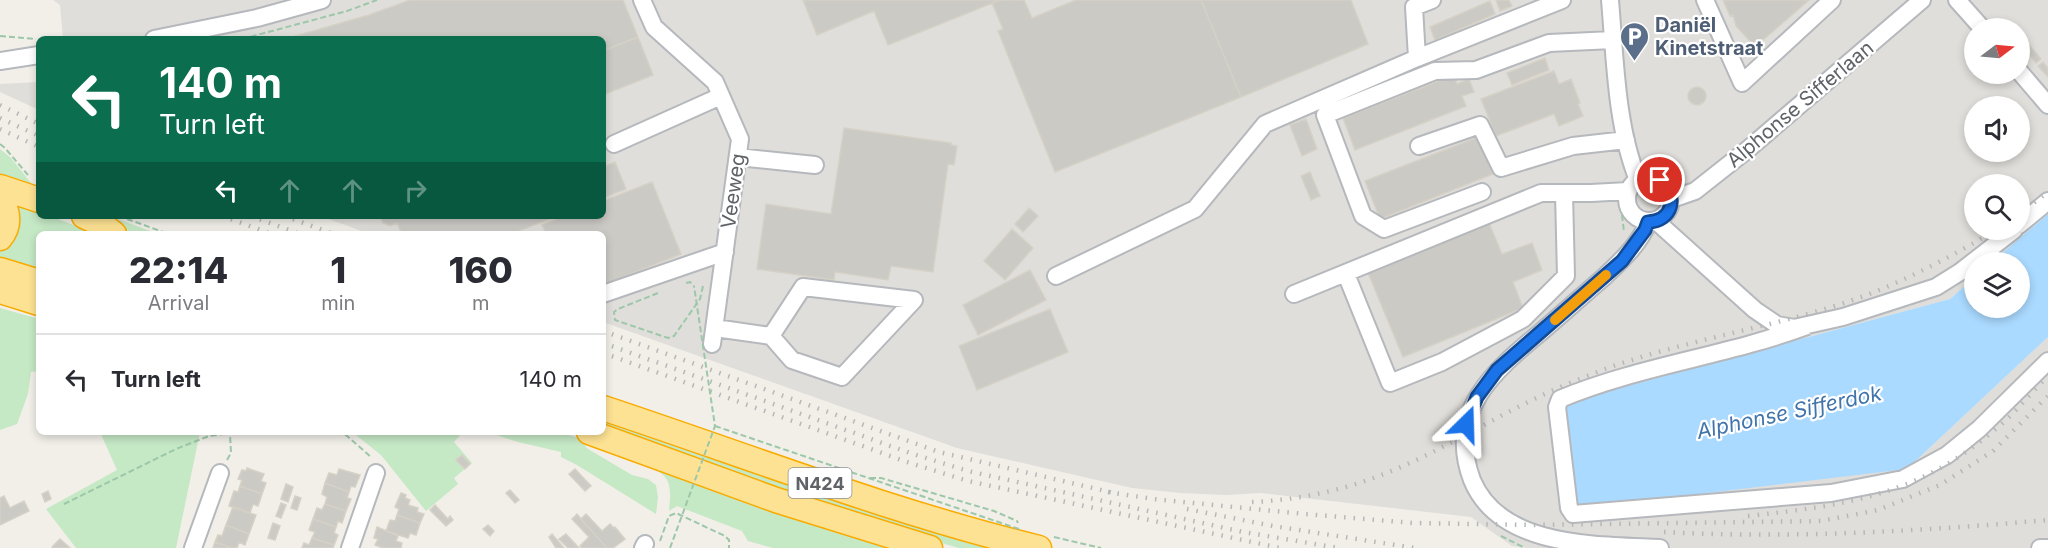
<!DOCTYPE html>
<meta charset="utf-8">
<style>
:root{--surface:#fff;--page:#f2f2f3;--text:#2b2b33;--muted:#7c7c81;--line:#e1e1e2}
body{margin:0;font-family:Inter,sans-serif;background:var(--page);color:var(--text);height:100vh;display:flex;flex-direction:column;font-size:22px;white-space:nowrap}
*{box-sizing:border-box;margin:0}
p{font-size:20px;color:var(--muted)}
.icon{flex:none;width:33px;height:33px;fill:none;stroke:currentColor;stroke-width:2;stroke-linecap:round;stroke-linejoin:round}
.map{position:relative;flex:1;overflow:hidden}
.sheet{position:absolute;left:36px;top:231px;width:570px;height:204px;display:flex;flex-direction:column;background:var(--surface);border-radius:9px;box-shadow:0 3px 9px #0003}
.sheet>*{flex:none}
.hud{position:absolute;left:36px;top:36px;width:570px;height:183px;border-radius:9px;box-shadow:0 3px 9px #0003;background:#0b6e4f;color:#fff;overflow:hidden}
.needle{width:39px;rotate:74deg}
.buttons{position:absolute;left:1964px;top:18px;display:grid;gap:12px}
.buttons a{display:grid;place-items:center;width:66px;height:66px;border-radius:50%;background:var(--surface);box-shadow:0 3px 9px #0003;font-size:30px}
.pin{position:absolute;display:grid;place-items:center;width:51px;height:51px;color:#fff;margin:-26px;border:3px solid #fff;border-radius:50%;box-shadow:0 2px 6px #0007}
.me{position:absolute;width:66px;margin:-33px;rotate:22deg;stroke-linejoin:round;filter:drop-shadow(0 0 4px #0008)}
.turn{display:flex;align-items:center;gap:21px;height:126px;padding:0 24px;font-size:27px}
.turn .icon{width:78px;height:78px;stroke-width:2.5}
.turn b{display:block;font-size:42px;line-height:51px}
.lanes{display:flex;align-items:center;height:57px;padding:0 24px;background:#0003;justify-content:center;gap:30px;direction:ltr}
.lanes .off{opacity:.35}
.eta{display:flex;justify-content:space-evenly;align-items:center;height:102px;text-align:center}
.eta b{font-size:36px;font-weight:800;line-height:42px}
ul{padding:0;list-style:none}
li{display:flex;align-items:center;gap:18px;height:90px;padding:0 24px;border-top:2px solid var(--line)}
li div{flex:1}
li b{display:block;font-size:22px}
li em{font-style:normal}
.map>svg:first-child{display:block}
</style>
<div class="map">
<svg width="2048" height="548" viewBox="0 0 2048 548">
<rect width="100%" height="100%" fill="#f1efe8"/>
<path fill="#e0deda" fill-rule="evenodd" d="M53 0H2048V214L1992 262H1974V278L1950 299 1564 403 1907 469 2048 337V548H1528L1512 546 1471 517 1261 493 1226 495 1181 493 1132 488 957 448 603 322V234H370L320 216H603V39H63L60 5ZM1974 28H2019V74H1974ZM1974 106H2019V152H1974ZM1974 184H2019V230H1974Z
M39 82V110L0 92V84Z"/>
<path fill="#c5e8c5" d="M0 149 11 158 35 188 0 178Z
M12 202 39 212V216H50L97 234H39V274L0 262V250L7 241Z
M118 219 158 234H126Z
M0 308 39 319V371L31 372 28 394 17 424 0 430Z
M603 417 1011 548H959L931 540 835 510 603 427Z
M100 432H200L176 548H76L46 509 117 470Z
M352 432H463L454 442 472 463 454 478 458 484 426 511 381 455Z
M487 432H561L578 438 588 449 632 475 648 479 656 485 658 497 656 514 577 465 561 457V452L518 442Z
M637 459C721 492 804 524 891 548H773L748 541 742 531 677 506 669 511C673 475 667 476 637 459Z"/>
<path fill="#aadaff" d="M2048 214V337L1907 469 1576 509 1564 403 1950 299 1974 278V308H2019V262H1992Z"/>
<path fill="#cccac5" stroke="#d6d1c6" stroke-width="1.5" d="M410 0H623L638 37 603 51V39H285L369 15Z
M803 0H1000L888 45 874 11 817 35Z
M1000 0H1024L1032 18 1076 0H1201L1241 97 1055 172 998 31 1003 29 992 3Z
M1201 0H1351L1368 44 1241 97Z
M1496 0H1509L1512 6 1500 11Z
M1723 0H1809L1755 47 1736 26 1733 15 1730 16Z
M1490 1 1495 14 1435 40 1430 27Z
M638 37 653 75 603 95V51Z
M2027 42 2041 59 2036 63 2022 46Z
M1545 58 1549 70 1512 85 1507 73Z
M2043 62 2048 68V77L2038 66Z
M1554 71 1559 84 1571 79 1580 103 1578 104 1583 116 1559 126 1554 114 1496 136 1481 99Z
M1454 75 1457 84 1469 79 1474 92 1462 96 1466 106 1355 150 1343 118Z
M1688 96a9 9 0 1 1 18 0a9 9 0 1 1-18 0Z
M1306 119 1317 149 1302 156 1290 125Z
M844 128 951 143V145L957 146 954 165 948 164 933 272 891 266 888 280 835 272 834 280 757 269 766 204 831 214Z
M1478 137 1493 174 1380 219 1365 181Z
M615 162 626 189 603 198V167Z
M1310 172 1320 196 1311 200 1301 176Z
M652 182 681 254 603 285V234H546L542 225 565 216H603V201Z
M1029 208 1038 216 1023 232 1015 224Z
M380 216H557L511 234H402L397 223 390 226 383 223Z
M1489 223 1502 254 1532 243 1542 270 1513 282 1523 308 1403 357 1368 273Z
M1012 229 1033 248 1005 280 984 261Z
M1030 270 1046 300 978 335 963 305Z
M1050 309 1068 352 977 390 959 346Z
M462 455 470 464 465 469 456 460Z
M247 468 264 474 261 481 266 483 262 494 240 486 242 480 238 479 242 470 246 471Z
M339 469 360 475 355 487 351 486 349 492 325 483 329 473 337 475Z
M575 469 591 486 585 491 569 474Z
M325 483 349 492 347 498 351 499 346 511 325 504 327 497 322 494Z
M286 484 293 487 288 502 281 499Z
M240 486 262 494 258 506 253 504 250 513 229 506 234 491 238 492Z
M510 490 519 500 515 503 506 493Z
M48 491 51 499 45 502 42 494Z
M401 493 406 495 405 498 410 500 408 505 418 508 417 512 424 514 420 523 397 515 399 509 395 507Z
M4 496 10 508 24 501 29 511 0 525V498Z
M295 496 301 498 297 510 291 508Z
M281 503 286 505 281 518 276 516Z
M325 504 346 511 342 523 338 521 336 527 313 519 317 508 322 510Z
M435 505 448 519 450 516 453 520 446 526 430 510Z
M233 507 256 515 249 534 226 525Z
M577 514 581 519 607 548H582L580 546 589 537 572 519Z
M586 514 602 531 610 524 614 528 615 527 625 539 613 548H607L581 519Z
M397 515 420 523 416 535 410 533 408 538 386 531 390 520 395 521Z
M313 519 336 527 334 533 338 535 334 545 312 538 315 532 309 530Z
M273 523 280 526 275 540 268 538Z
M226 525 249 534 245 545 239 542 237 548H232L215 542 218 535 222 536Z
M488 525 494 531 490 536 483 529Z
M377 527 398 536 396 541 402 543 401 548H383L375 545 378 539 374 538Z
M552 534 564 548H556L549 537Z
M566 534 579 548H568L559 539Z
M312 538 334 545 333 548H302L304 543 309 545Z
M60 539 70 548H53L52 547Z
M215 542 232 548H213Z"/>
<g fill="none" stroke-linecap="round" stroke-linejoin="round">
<defs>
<path id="minor" d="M642 0 654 27 715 82 740 139 712 344
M1610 0C1615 58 1616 126 1638 180
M1705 0 1742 83 1832 0
M1957 0 1982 28
M154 39 257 18 322 0
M1417 58 1562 0
M0 61 39 55
M2019 71 2048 105
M614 144 721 96
M1419 146 1480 125 1501 168 1573 146 1626 140
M738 157 815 165
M1627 199a22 22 0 1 1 44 0a22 22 0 1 1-44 0Z
M1482 192 1384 229 1363 216 1325 115 1435 71 1476 70 1549 43 1613 40
M1672 199 1695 191 1747 150 1922 0
M1656 221 1755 310 1777 325 1794 328 1843 317 1936 287 1960 272 2014 230
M1648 222C1640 244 1620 262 1603 278 1582 296 1562 314 1541 332 1494 371 1446 411 1472 480 1500 548 1596 545 1660 548
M2019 225 2048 201
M1346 274 1390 383 1442 362 1523 319 1566 276 1564 193
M1056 276 1195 209 1265 124 1417 58 1414 7 1432 0
M603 294 725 252
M1294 294 1541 193H1591L1628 191
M1807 326C1726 356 1639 366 1560 399L1557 407 1569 508 1573 514 1831 493 1903 479 1947 455 1979 429 2048 361
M715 328 771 336 803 287 914 300 842 377 792 360 771 336
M193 548 220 473
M350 548 376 473
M643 548 645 544
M2040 548H2048"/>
<path id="highway" d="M0 187 39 200
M0 197C8 211 11 225 0 238
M84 216 103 225 114 234
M0 270 39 282
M0 291 39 303
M603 408C748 456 891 512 1039 548
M589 432 776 500 930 548"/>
</defs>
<use href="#minor" stroke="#b5b8bc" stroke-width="20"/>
<use href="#highway" stroke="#f9ab00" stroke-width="27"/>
<path stroke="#9cc7a9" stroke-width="2" stroke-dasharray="6 3" stroke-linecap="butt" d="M0 36 36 39
M242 39 347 11 377 0
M0 144 5 148 28 175
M1621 206 1624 232
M127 219 169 234
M686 283 690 282 694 286
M658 293 618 309 614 312 615 320 668 338 674 336 700 299 703 286
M327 432 346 435 372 458
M227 460 231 453 230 434
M870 478H881L994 511 1017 521 1018 523
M64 504 176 449 209 436 238 432
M1501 536 1525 548
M1054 537 1101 548
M660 541 669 516 676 513 725 536 729 540V548"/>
<use href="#minor" stroke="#fff" stroke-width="16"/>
<use href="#highway" stroke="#fde293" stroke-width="24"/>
<path stroke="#b6b7b8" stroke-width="4.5" stroke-dasharray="1.5 8" stroke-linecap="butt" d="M0 105 39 124
M0 118 39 136
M0 129 39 147
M2019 214 2048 192
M222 216 272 234
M251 216 300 234
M284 216 334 234
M603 331 939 452 1114 493
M603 343 910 453 968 471 1243 532 1339 548
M603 353 907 462 968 481 1280 548
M1108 492 1153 499 1305 514 1413 523 1534 525 1821 521 1878 510 1940 485 1993 451 2048 396
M1252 502C1299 500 1345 490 1389 472 1436 453 1480 426 1526 403 1552 390 1579 379 1605 369 1685 340 1770 328 1850 301 1902 283 1949 258 1996 230
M1187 509 1273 526 1415 548
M1748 516C1847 505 1918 496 1997 428 2016 412 2031 393 2048 376
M1664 532C1791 539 1921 531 2048 520"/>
<path stroke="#9cc7a9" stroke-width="2" stroke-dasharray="6 3" stroke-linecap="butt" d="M715 426 1019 529
M670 548 715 426 694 286"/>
</g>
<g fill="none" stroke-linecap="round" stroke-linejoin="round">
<defs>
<path id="route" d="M1466 424 1477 397 1497 370 1622 261 1645 230 1648 222C1673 221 1679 195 1660 180"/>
</defs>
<use href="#route" stroke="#114b97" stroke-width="15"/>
<use href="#route" stroke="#1a73e8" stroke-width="10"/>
<path stroke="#f59e0b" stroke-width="10" d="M1555 320 1606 275"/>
</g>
<defs>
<symbol id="parking-pin" viewBox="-11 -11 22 30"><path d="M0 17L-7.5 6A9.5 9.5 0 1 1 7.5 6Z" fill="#5c6f8a" stroke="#fff"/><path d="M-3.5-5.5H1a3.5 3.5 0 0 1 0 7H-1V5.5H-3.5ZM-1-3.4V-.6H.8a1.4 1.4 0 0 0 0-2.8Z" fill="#fff"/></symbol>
</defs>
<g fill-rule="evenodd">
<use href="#parking-pin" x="1618" y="20" width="33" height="45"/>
</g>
<g text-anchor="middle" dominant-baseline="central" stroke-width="4.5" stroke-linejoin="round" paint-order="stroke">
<rect fill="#fff" stroke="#8f9295" stroke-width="1.5" x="788.5" y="468" width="63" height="30" rx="4.5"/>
<g font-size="18" font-weight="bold" fill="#5f6368">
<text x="820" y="483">N424</text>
</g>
<g font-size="20" font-weight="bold" fill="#4e5e75" stroke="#fff" text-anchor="start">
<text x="1655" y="25">Daniël<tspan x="1655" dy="23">Kinetstraat</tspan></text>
</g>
<g font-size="20" fill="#5f6368" stroke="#fff">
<text transform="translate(1800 104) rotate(-40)">Alphonse Sifferlaan</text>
<text transform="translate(733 191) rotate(-82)">Veeweg</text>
</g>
<g font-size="21" font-style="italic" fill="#4174aa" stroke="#fff">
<text transform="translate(1789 412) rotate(-12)">Alphonse Sifferdok</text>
</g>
</g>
</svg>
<div class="buttons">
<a><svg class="needle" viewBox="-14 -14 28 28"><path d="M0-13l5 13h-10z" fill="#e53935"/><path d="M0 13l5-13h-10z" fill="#7c7c81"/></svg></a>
<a><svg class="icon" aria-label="sound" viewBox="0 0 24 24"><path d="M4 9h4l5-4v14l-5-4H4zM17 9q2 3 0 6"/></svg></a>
<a><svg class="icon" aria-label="search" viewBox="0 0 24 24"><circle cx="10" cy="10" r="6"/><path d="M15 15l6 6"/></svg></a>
<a><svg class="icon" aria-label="layers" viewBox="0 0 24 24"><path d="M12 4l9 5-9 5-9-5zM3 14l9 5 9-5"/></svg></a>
</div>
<div class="pin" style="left:1660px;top:180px;background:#d93025"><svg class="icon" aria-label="arrive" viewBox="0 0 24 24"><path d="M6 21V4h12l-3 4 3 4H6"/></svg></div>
<svg class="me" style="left:1466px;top:424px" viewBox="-20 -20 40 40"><path d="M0-17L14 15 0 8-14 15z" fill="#1a73e8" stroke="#fff" stroke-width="4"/></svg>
<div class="hud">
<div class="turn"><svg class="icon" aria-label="left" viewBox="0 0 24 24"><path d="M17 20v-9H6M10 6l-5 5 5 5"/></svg><div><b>140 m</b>Turn left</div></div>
<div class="lanes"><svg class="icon" aria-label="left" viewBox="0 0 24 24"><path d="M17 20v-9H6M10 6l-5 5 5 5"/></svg><svg class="icon off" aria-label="ahead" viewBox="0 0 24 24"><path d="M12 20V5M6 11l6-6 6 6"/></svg><svg class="icon off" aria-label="ahead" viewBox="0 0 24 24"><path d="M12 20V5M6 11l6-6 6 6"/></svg><svg class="icon off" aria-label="right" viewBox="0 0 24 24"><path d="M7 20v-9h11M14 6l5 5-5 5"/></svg></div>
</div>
<section class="sheet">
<div class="eta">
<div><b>22:14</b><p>Arrival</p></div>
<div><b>1</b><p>min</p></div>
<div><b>160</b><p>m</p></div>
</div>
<ul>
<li><svg class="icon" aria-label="left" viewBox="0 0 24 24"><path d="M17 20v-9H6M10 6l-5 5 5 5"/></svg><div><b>Turn left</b></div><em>140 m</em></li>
</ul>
</section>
</div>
